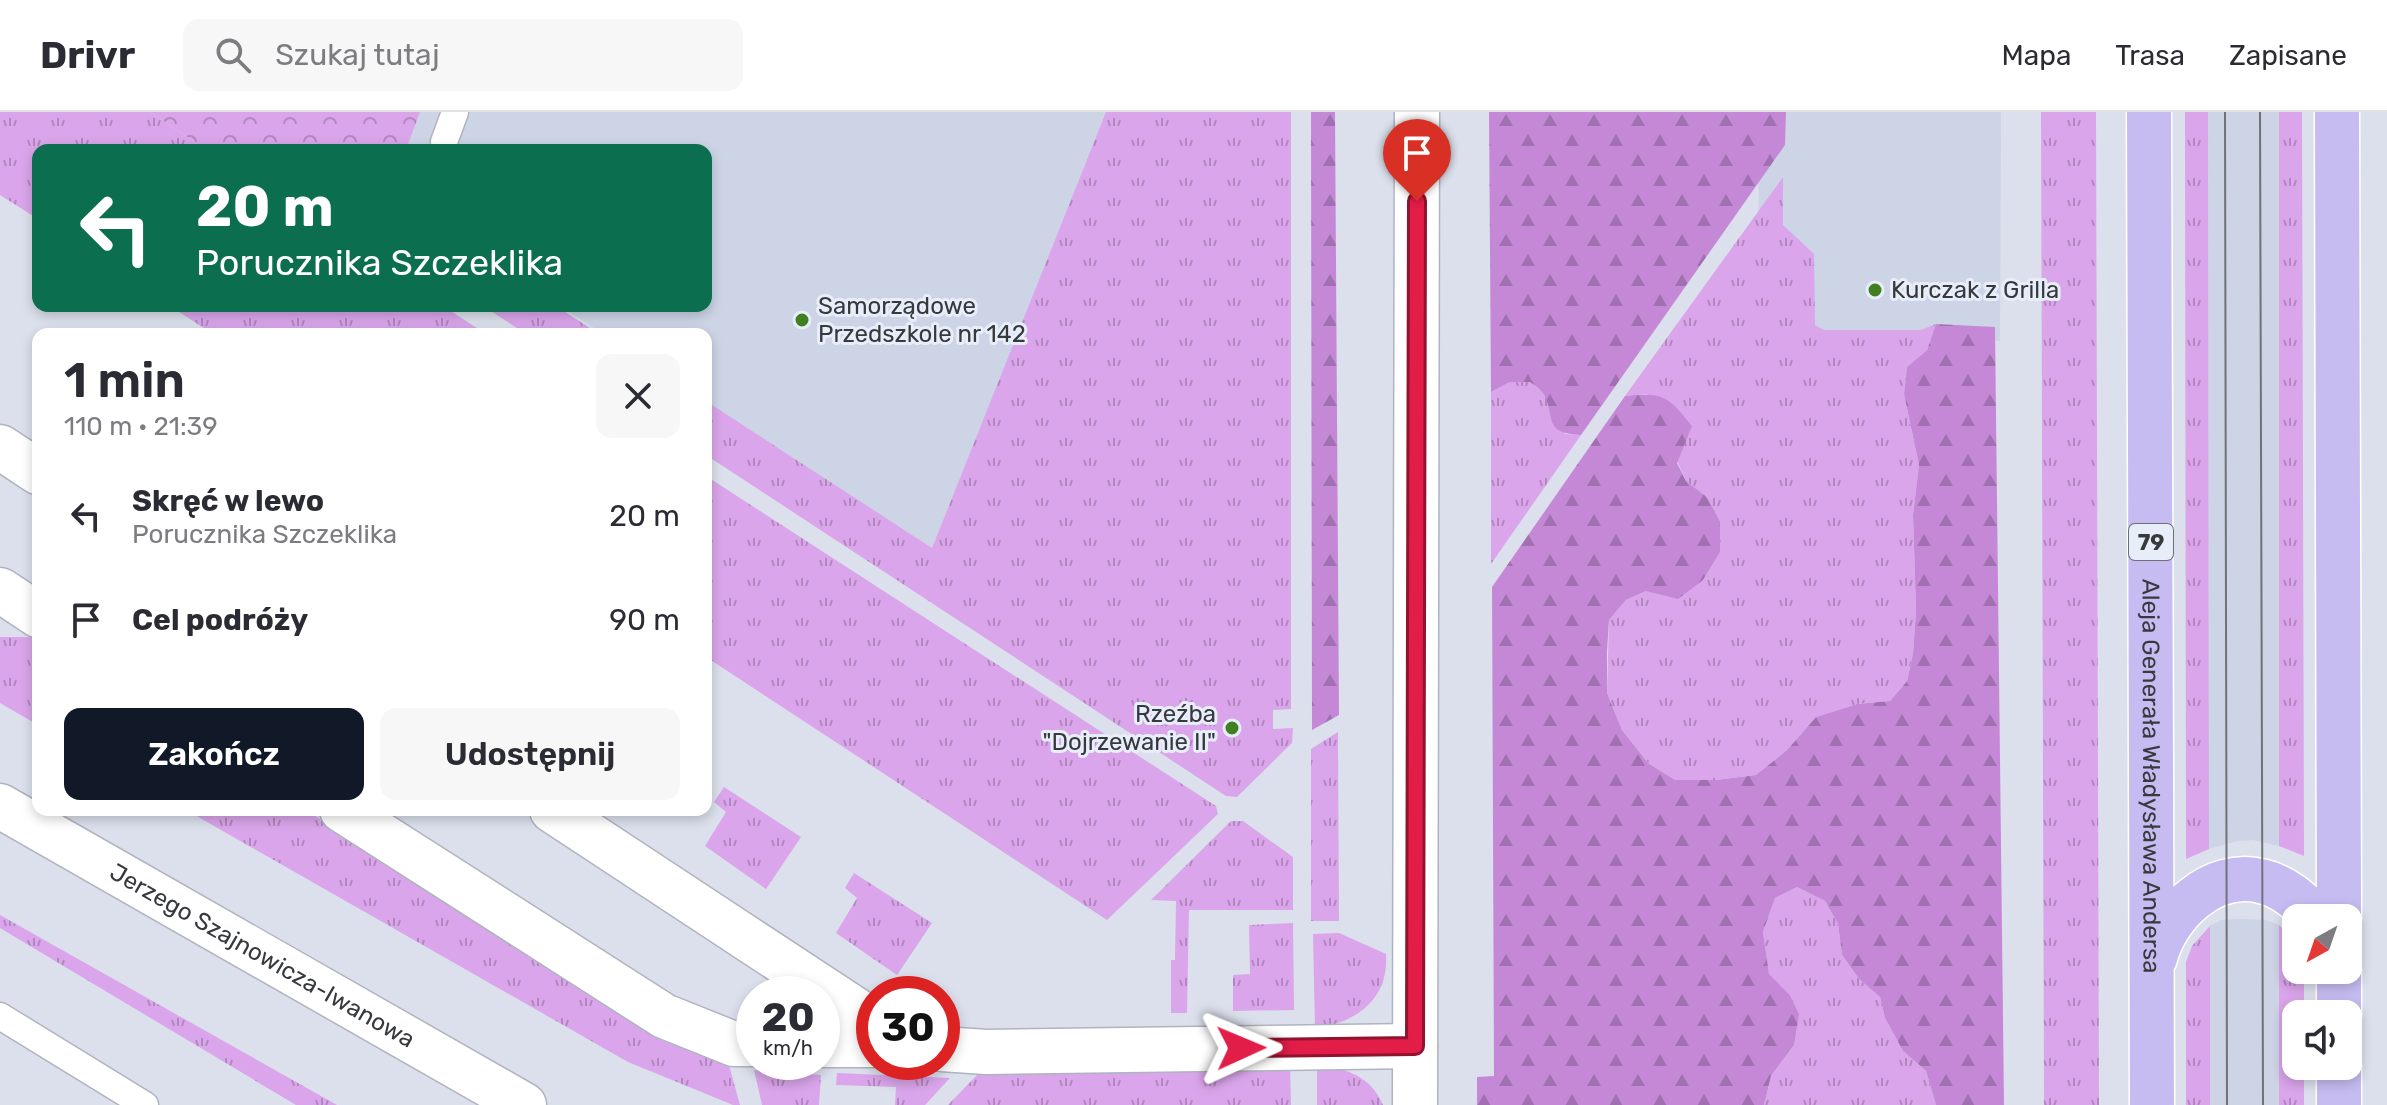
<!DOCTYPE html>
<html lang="pl">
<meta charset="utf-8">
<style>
:root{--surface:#fff;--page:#f7f7f7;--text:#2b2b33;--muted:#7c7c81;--line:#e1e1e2;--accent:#111827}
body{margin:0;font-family:Rubik,sans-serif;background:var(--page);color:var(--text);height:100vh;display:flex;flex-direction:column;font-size:30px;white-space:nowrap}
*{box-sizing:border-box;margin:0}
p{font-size:26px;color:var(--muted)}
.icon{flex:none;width:44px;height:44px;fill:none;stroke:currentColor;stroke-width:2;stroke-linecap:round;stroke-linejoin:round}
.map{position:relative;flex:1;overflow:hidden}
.panel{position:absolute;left:32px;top:216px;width:680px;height:488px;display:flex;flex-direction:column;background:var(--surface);border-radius:16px;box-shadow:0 4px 12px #0003}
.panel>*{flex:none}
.banner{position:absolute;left:32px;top:32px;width:680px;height:168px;border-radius:16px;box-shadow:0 4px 12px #0003;background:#0b6e4f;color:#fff;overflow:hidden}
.needle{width:52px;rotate:220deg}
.fabs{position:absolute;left:2282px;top:792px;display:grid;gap:16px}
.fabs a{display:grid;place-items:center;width:80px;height:80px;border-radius:16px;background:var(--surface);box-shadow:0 4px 12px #0003;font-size:40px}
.speed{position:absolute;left:736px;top:864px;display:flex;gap:16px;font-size:40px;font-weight:700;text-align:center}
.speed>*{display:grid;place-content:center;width:104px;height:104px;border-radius:50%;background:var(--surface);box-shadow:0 4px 12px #0003;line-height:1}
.speed small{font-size:20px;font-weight:400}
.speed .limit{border:12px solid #d22;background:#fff;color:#111}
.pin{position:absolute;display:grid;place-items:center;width:68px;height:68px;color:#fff;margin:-82px -34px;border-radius:50% 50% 50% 0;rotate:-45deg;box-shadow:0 0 8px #0007}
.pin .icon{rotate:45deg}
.me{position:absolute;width:88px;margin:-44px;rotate:89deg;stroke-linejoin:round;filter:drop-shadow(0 0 6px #0008)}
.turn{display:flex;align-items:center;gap:28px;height:168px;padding:0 32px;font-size:36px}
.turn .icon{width:104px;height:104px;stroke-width:2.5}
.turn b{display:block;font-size:56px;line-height:68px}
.round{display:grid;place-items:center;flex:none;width:84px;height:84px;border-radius:16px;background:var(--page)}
.overview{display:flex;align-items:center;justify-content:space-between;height:136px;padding:0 32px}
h1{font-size:48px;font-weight:600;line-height:60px}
.action{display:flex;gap:16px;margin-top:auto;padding:16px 32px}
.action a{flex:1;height:92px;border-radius:16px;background:var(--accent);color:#fff;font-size:32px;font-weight:600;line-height:92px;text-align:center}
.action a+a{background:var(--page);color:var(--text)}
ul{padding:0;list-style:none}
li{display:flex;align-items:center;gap:24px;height:104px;padding:0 32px}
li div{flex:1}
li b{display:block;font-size:30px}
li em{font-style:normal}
header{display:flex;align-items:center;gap:48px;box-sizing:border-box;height:112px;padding:0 40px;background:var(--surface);border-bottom:2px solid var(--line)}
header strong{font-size:38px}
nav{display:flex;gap:44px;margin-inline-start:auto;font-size:28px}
.search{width:560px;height:72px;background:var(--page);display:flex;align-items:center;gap:20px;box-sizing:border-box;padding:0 28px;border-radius:16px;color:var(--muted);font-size:30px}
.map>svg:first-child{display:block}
</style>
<header>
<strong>Drivr</strong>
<div class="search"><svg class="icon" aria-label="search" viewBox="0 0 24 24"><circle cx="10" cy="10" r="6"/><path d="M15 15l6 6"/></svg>Szukaj tutaj</div>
<nav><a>Mapa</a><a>Trasa</a><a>Zapisane</a></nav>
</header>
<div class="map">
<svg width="2387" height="993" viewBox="0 0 2387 993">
<defs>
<pattern id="grass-tufts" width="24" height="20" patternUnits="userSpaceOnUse" patternTransform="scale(2)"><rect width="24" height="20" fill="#daa5ea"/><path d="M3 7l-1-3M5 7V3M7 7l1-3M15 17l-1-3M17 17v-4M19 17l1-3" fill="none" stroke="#b287bf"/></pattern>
<pattern id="forest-firs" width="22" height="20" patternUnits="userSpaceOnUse" patternTransform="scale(2)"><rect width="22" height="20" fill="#c588d7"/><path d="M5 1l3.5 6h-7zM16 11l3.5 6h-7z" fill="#a170b0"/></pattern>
<pattern id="park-crowns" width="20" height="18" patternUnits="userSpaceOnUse" patternTransform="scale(2)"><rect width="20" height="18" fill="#daa5ea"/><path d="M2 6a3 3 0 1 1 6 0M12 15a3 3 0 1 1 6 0" fill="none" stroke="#b287bf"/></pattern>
</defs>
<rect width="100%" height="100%" fill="#dbe0ec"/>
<path fill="#ccd4e6" d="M420 0H1106L932 436 706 289V222H603L560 194H706V38H406Z
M1759 0H2001L2000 229 1758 226Z
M2208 0H2279V734L2253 728 2237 729 2209 737Z
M2240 807 2266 808 2279 813V993H2210V814L2221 808Z"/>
<path fill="url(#grass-tufts)" d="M0 0H150L207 38H38V107L0 83Z
M1106 0H1291V597L1273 598V617L1293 616 1292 631 1237 685 1226 684 706 343V289L932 436Z
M2041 0H2096L2099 993H2044Z
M2185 0H2208L2209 737 2186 747Z
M2279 0H2302L2304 744 2279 734Z
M1783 65V113L1814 142 1815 213 1824 218H1921L1936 212 1927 238 1907 255 1904 282 1919 353 1913 403 1916 498 1913 542 1907 569 1890 589 1857 592 1816 605 1787 638 1756 663 1716 668H1675L1648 651 1622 618 1607 581 1609 508 1626 488 1646 479 1703 468 1720 439V409L1707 385 1686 369 1647 282 1625 284Z
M170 194H443L486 222H213Z
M483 194H556L599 222H526Z
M1510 270H1530L1544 281 1565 322 1581 323 1491 452V280Z
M706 364 1216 694 1218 702 1107 808 706 545Z
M0 525H38V613L0 591Z
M1338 620 1339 809H1311V637Z
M724 675 801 725 766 777 705 734 726 700 714 690Z
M186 698H306L661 928 729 953 740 993H733L628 950Z
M1231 709H1243L1293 745V798H1189L1187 901H1171V848H1175L1176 789 1151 788Z
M854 761 932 811 897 863 836 821 857 786 845 776Z
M1797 775 1825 789 1838 812 1842 843 1859 867 1880 885 1885 906 1903 939 1926 959 1936 993H1764L1771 964 1794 933 1789 882 1769 863 1763 820 1775 786Z
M0 803 337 993H296L0 816Z
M1293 811 1294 898 1233 899V863L1250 862 1249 813Z
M2279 813 2296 831V858H2304V902H2296V954H2304V993H2279Z
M2210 814V993H2186V850L2192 834Z
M1339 821 1386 842C1389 888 1356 910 1315 917L1313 822Z
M1317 953C1346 956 1371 964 1383 993H1317Z
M1290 954 1291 993H948L977 963Z
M754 958 821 963 819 993H762Z
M837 961 950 966 925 993H895L896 975 836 973Z"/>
<path fill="url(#forest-firs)" d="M1311 0H1335L1339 603 1312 618Z
M1489 0H1786L1785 33 1581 323C1544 321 1555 308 1545 284 1542 278 1535 274 1530 270H1510L1491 280Z
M1936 212 1995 215 2004 993H1936L1926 959 1903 939 1885 906 1880 885 1859 867 1842 843 1838 812 1825 789 1797 775 1775 786 1763 820 1769 862 1789 882 1799 902 1794 933 1771 964 1764 993H1477V965L1494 964 1492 475 1625 284C1665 280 1668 285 1692 314L1677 351 1686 369 1707 385 1720 409V440L1703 468 1678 487 1646 479 1626 488 1609 508 1607 540V581L1622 618 1648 651 1675 668H1716L1756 663 1787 638 1816 605 1857 592 1890 589 1907 569 1913 542 1916 498 1913 403 1919 353 1904 282 1907 255 1927 238Z"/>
<path fill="url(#park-crowns)" d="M150 0H420L406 38H207Z"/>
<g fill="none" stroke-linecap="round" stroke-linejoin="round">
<defs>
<path id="lane" d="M444 30 455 0
M0 904 145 993"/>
<g id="street">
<path d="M0 335 38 360"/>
<path d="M0 478 38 503"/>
<path id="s1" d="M0 694 524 993"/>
<path d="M342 698 664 904 734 932H754"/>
<path d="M552 698 874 910"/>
<path d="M822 933H874"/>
<path d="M942 937 986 940 1415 934"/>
<path d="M1415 993 1417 0"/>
</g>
<g id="primary">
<path id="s2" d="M2149 0 2152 993"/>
<path d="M2337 0 2339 806"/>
<path d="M2155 846C2166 802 2212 757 2261 769 2284 774 2301 790 2317 806"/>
<path d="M2339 858V902"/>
<path d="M2339 954V993"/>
</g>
</defs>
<use href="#lane" stroke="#afb4bf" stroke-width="29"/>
<use href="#street" stroke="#afb4bf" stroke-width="47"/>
<use href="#primary" stroke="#fff" stroke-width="47"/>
<use href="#lane" stroke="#fff" stroke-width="26"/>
<use href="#street" stroke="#fff" stroke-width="44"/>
<use href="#primary" stroke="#c7bcf2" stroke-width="44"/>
<path stroke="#6f7278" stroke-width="2" d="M2225 0 2227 993
M2260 0 2263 993"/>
</g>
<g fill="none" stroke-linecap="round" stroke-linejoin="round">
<defs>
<path id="route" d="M1241 936 1415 934 1417 89"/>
</defs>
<use href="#route" stroke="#92132f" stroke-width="20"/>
<use href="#route" stroke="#e11d48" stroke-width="14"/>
</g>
<g fill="#408020" stroke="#e8eef9" stroke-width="3">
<circle cx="1875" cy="178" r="8"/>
<circle cx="802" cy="208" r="8"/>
<circle cx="1232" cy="616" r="8"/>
</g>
<g text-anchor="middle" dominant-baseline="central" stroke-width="6" stroke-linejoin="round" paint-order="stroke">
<rect fill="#e8eef9" stroke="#6c6f75" stroke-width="2" x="2129" y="412" width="44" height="36" rx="6"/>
<g font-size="22" font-weight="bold" fill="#37393d">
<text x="2151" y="430">79</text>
</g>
<g font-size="24" fill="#37393d" stroke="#e8eef9" text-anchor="start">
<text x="1891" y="178">Kurczak z Grilla</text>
<text x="818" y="194">Samorządowe<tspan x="818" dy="28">Przedszkole nr 142</tspan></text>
<text x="1216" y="602" text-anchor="end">Rzeźba<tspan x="1216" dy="28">"Dojrzewanie II"</tspan></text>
</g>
<g font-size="24" fill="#37393d" stroke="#e8eef9">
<text stroke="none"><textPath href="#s2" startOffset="664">Aleja Generała Władysława Andersa</textPath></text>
<text stroke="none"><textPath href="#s1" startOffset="302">Jerzego Szajnowicza-Iwanowa</textPath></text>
</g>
</g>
</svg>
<div class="fabs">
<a><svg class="needle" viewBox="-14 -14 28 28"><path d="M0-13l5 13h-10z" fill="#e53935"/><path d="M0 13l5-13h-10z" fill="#7c7c81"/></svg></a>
<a><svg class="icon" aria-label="sound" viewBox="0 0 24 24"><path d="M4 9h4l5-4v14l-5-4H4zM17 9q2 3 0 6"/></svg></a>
</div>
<div class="speed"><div>20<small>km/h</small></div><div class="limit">30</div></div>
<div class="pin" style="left:1417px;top:89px;background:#d93025"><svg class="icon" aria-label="arrive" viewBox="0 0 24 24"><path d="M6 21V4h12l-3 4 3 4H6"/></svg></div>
<svg class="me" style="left:1241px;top:936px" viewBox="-20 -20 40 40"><path d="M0-17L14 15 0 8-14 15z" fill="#e11d48" stroke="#fff" stroke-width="4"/></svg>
<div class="banner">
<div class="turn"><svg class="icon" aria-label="left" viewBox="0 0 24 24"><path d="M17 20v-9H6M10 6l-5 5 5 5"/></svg><div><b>20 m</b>Porucznika Szczeklika</div></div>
</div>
<section class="panel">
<div class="overview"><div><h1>1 min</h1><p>110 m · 21:39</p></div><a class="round"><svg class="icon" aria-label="close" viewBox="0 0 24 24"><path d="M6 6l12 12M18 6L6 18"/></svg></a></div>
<ul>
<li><svg class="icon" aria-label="left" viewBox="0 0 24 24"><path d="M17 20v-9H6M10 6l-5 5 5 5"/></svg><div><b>Skręć w lewo</b><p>Porucznika Szczeklika</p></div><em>20 m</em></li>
<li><svg class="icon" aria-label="arrive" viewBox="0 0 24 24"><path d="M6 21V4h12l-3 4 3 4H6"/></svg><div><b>Cel podróży</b></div><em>90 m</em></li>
</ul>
<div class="action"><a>Zakończ</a><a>Udostępnij</a></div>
</section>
</div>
